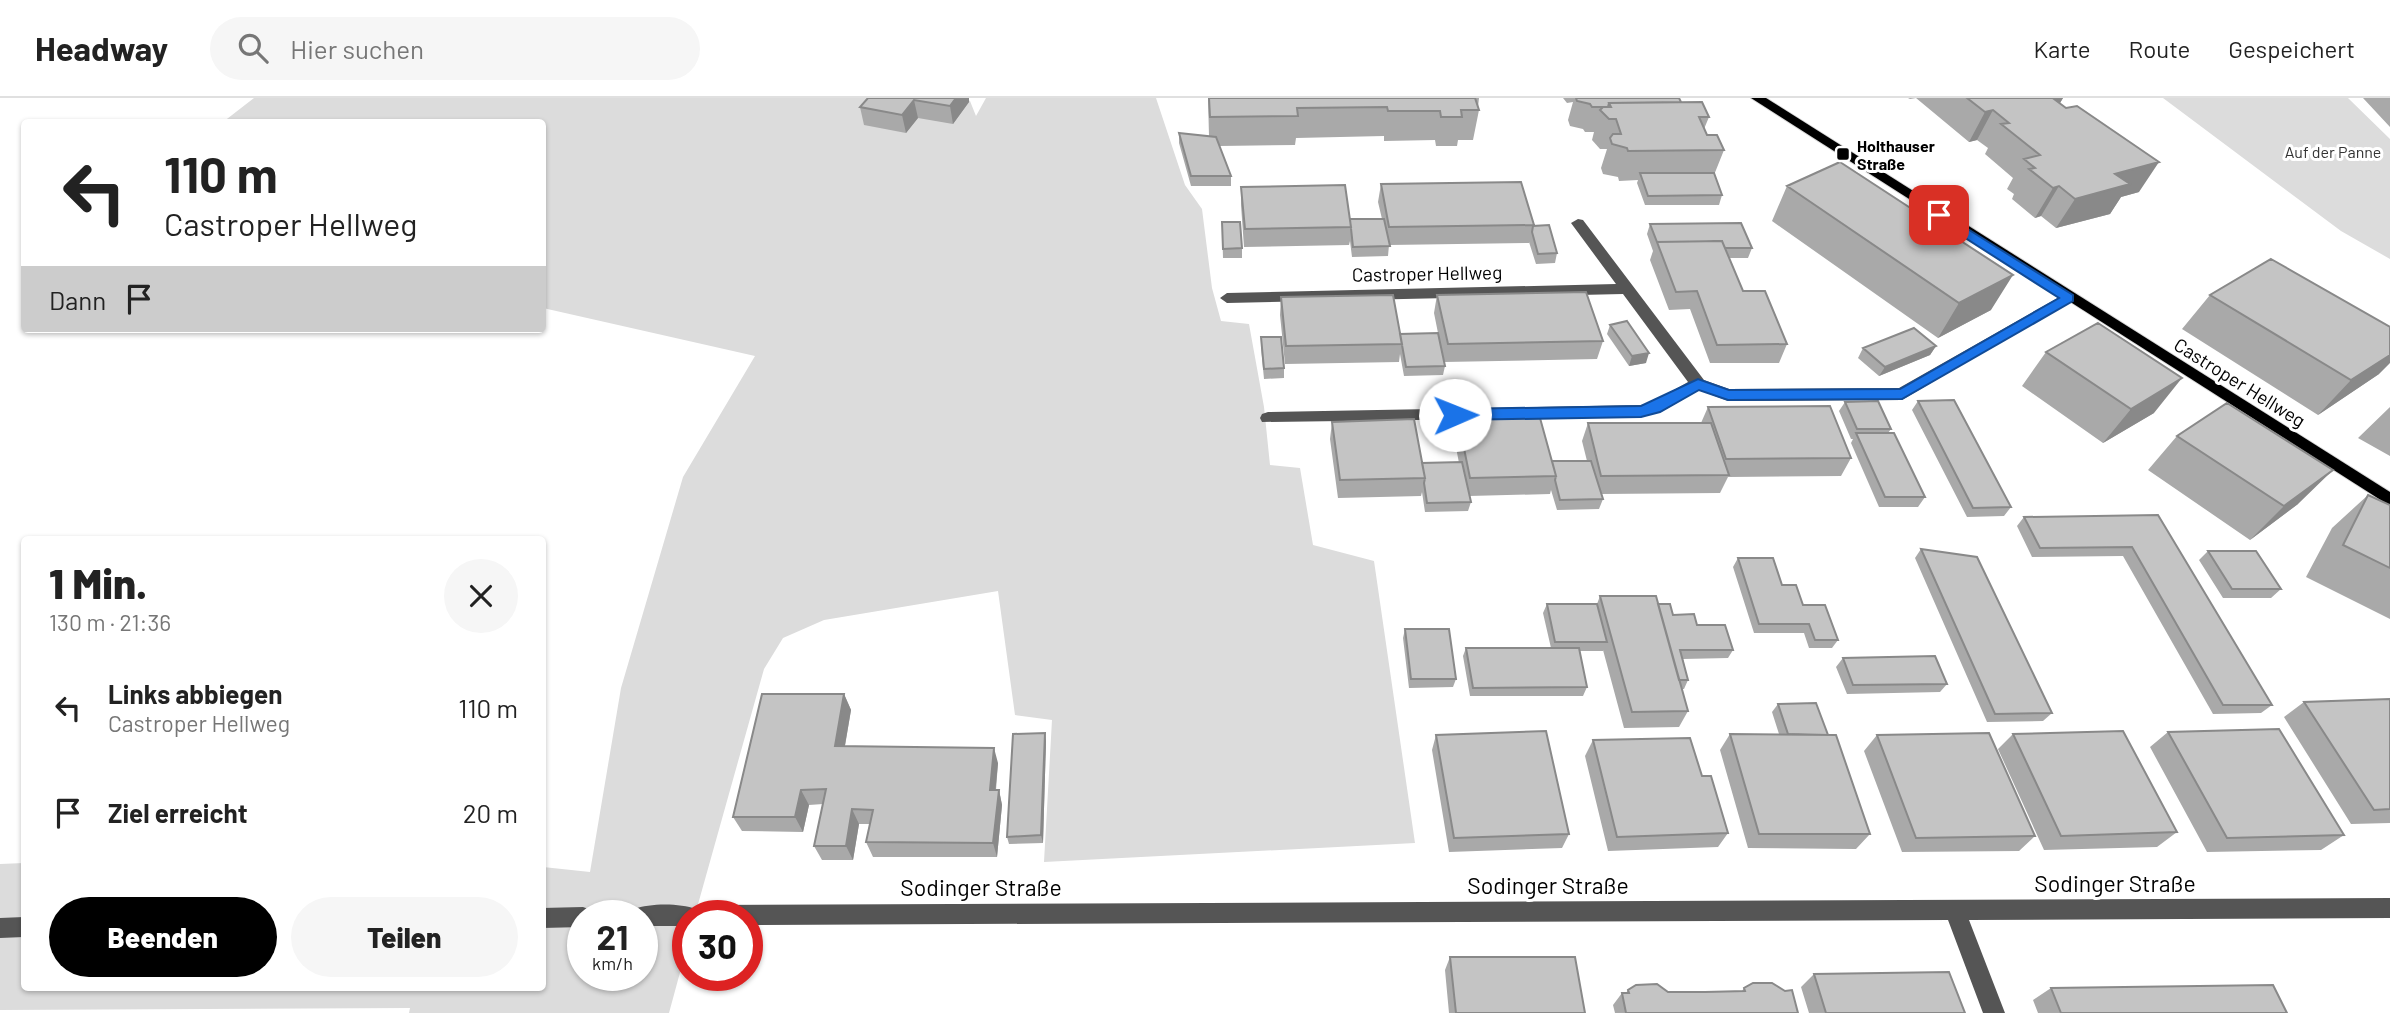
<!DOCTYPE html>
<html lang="de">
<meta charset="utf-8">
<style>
:root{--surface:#fff;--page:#f6f6f6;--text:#222;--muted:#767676;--line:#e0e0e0;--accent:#000}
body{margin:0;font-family:Barlow,sans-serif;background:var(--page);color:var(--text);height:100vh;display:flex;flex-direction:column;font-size:26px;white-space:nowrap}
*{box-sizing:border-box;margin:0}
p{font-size:23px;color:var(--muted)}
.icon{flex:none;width:38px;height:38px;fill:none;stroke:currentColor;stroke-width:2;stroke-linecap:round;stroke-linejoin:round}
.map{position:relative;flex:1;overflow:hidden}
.panel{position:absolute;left:21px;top:438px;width:525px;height:455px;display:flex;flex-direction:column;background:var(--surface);border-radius:7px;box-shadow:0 2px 5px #0004}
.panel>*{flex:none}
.top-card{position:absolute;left:21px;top:21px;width:525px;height:214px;border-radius:7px;box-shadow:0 2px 5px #0004;background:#fff;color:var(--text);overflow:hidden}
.speed{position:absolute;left:567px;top:802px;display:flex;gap:14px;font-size:35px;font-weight:700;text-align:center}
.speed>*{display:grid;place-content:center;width:91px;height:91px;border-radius:50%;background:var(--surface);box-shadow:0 2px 5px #0004;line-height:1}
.speed small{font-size:18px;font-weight:400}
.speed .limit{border:10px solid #d22;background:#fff;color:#111}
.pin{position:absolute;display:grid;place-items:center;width:60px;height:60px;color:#fff;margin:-30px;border-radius:14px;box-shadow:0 4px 10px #0006}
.me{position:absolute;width:77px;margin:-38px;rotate:89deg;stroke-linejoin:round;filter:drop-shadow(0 0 5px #0008)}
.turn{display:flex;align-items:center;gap:24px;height:147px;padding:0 28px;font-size:32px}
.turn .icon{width:91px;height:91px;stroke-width:2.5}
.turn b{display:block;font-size:49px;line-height:60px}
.then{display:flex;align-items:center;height:66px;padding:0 28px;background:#0003;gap:14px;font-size:26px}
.round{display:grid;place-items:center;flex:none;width:74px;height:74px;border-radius:37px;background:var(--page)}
.head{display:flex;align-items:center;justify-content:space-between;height:119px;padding:0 28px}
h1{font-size:42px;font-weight:800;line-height:52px}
.cta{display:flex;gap:14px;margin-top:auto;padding:14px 28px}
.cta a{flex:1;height:80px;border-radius:42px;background:var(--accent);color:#fff;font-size:28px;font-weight:800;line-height:80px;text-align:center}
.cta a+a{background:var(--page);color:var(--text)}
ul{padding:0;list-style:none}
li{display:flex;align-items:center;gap:21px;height:105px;padding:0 28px}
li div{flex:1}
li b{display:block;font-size:26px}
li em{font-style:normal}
header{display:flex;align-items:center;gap:42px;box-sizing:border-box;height:98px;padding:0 35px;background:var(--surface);border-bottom:2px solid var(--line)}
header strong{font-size:33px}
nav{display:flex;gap:38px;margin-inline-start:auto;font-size:24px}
.search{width:490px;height:63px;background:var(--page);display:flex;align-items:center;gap:18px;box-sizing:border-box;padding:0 24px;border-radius:38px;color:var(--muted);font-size:26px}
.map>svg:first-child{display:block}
</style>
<header>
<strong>Headway</strong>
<div class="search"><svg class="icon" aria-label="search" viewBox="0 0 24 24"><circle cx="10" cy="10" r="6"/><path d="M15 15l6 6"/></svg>Hier suchen</div>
<nav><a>Karte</a><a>Route</a><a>Gespeichert</a></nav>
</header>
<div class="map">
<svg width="2390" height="915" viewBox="0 0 2390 915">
<rect width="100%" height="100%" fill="#fff"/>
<path fill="#dcdcdc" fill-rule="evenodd" d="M254 0H966L970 3 976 18 986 0H1156L1185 87 1202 111 1212 190 1221 223 1249 226 1264 309 1270 367 1300 370 1313 447 1374 463 1415 745 1044 764 1052 622 1015 617 998 493 824 522 783 540 764 571 695 817H688V845L669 915H409L410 910 0 912V766L24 765V889H542L543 769 590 774 621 590 683 379 755 258 543 210 542 24H223ZM583 817H642V877H583Z
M2163 0H2348L2390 41V161L2341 133Z"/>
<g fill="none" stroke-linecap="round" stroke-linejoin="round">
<defs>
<path id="major" d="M1751 0H1766L2390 394V408Z"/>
</defs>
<use href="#major" stroke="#dbdbdb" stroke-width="2"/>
<path fill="#555" fill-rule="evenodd" d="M1578 121 1583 122 1704 282 1729 291 1899 290 2063 197H2073L2075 200 1902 302 1728 303 1699 292 1661 314 1641 319 1262 324 1260 320 1262 316 1268 314 1641 307 1651 305 1688 284 1623 196 1227 205 1220 200 1227 195 1616 186 1571 125Z
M2390 800V820L1969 822 2005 915H1983L1948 822 747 827V817H688V828H642V817H632L634 811C650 805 680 805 696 811L697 815 699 810 707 807Z
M583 809 591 812 593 817H583V829L542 830V810Z
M24 819V839L0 840V820Z"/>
<use href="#major" fill="#000" fill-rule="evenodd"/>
<path stroke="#000" stroke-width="2" d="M1757 0 2390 402"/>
</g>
<path fill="#a9a9a9" d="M868 0H969V4L953 26 918 20 906 35 864 27 860 9Z
M1208 0H1479L1478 9 1479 12 1473 42H1458L1457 48H1436L1435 42 1384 43V38L1296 40 1295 47 1219 48 1231 78V88H1191L1179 45V35L1209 38Z
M1563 0H1679L1681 4 1709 19 1704 31 1707 37 1724 52 1714 77 1722 97 1719 107H1645L1637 85 1638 82 1619 83 1618 79 1603 76 1601 70 1607 51H1600L1592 42 1594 34H1585L1583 31 1570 28 1568 22 1573 4 1567 5Z
M1908 0H2063L2060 5 2139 94 2121 99 2110 116 2056 130 2041 118 2035 120 2012 101 2014 96 2007 91 2013 80 1985 56 1988 50 1977 42 1969 44 1916 0 1910 1Z
M2363 0H2390V29Z
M1381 86 1534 127 1557 155 1555 165 1536 166 1529 144V145L1389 147 1388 158 1352 159 1350 143 1349 147 1244 149 1241 107V89L1350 121H1382L1378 104Z
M1787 88 1991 212 1938 240 1772 123Z
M1222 124 1242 150V160H1223Z
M1650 126 1752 150 1748 160H1729L1743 193 1787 246 1779 265H1710L1690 211 1669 212 1650 162 1653 153 1647 136Z
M1437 197 1603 243 1597 261 1444 264 1445 268 1443 277 1404 278 1400 256 1399 264 1285 266 1280 217 1281 199 1400 236 1438 235 1434 215Z
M2210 197 2379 276 2318 317 2182 231Z
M1610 227 1646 265 1629 268 1607 236Z
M1261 239 1284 270V280L1264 281 1261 249Z
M1936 248 1930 257 1879 278 1858 260 1863 250Z
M2046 254 2154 315 2103 345 2022 288Z
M1918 303 2011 409 2004 418 1967 419 1912 312Z
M1845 304 1891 331 1888 335 1925 399 1918 409H1879L1851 345 1853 341H1851L1839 313Z
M1708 309 1851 360 1841 378 1728 379 1720 395 1601 396 1603 401 1599 411 1557 412 1551 392 1550 396 1469 398 1471 404 1468 413 1425 414 1422 394 1421 398 1338 400 1330 341 1332 324 1422 365H1459L1454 339 1458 321 1552 363H1587L1582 343 1588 325H1701Z
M2390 309V358L2358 340Z
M2177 338 2298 406 2250 442 2148 372Z
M2368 397 2390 407V521L2306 479 2332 430Z
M2158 417 2272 607 2261 615 2213 616 2123 458 2032 459 2017 428 2024 419Z
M1921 451 2052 615 2043 623 1987 624 1915 460Z
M2208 453 2281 491 2271 500H2223L2199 462Z
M1738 460 1782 487 1838 542 1832 550H1809L1804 535H1754L1733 469Z
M1600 498 1658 506 1673 517 1697 527 1733 552 1728 560 1683 561 1688 582 1684 591H1682L1688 613 1679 629 1624 630 1603 552V553H1580L1587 589 1583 598H1470L1463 558 1466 550H1551L1543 515 1547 506H1597Z
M1405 531 1456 581 1453 589 1409 590 1403 540Z
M1843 560 1947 586 1940 594 1847 596 1836 569Z
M844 596 851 612 845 648 998 665 996 692H999L1002 707 997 759H873L866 744 870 726H859L853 762H822L814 748 823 706 809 707 803 734 742 733 733 719Z
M2390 601V725L2351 726 2284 619 2304 604Z
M1778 606 1828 637 1870 736 1856 751 1748 750 1720 652 1730 636H1779L1772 614Z
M2168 634 2344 737 2321 752 2207 754 2150 649Z
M1045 635 1046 643 1043 745 1009 746 1007 739Z
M2013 636 2177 734 2157 749 2044 752 1998 651Z
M1436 637 1569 736 1562 750 1449 754 1432 652Z
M1877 637 2035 738 2019 753 1902 754 1864 653Z
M1593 642 1702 678 1728 735 1718 749 1608 753 1585 658Z
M1450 859 1585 915H1449L1445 872Z
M1814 876 1965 915H1809L1801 889Z
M1744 890 1798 915H1615L1613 907 1622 895H1626L1628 892 1668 894 1742 893Z
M2051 890 2287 915H2038L2033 902Z"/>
<path fill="#898989" d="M956 0H969V4L953 26 950 8Z
M2058 0H2063L2046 28 2054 1Z
M914 2 918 20 906 35 902 17Z
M1993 12 1977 42 1969 44 1985 14Z
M2159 64 2139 94 2121 99 2110 116 2056 130 2075 101 2115 76Z
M2059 88 2041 118 2035 120 2053 90Z
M2013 177 1991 212 1938 240 1959 205Z
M1936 248 1930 257 1879 278 1885 269Z
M1649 255 1646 265 1629 268 1632 258Z
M2390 257V265L2379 276 2318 317 2351 282Z
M2182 280 2154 315 2103 345 2131 311Z
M2333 372 2298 406 2250 442 2284 408Z
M844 596 851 612 842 664 835 648Z
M1045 635 1046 643 1043 745 1041 737Z
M994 650 998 665 994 707 990 692Z
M801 692 809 707 803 734 795 719Z
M999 692 1002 707 997 759 993 745Z
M852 711 859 726 853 762 846 748Z"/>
<path fill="#c4c4c4" stroke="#898989" stroke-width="2" d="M868 0H956L950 8 914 2 902 17 860 9Z
M1209 0H1475L1479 12H1461L1462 19H1441L1440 13H1388L1387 9 1297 10 1298 18 1210 19Z
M1576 0H1679L1681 4 1609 5 1608 9H1592L1590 6 1577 3Z
M1967 0H2058L2054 1 2066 10 2077 8 2159 64 2115 76 2130 86 2075 101 2059 88 2053 90 2029 71 2035 70 2024 61 2040 57 2001 26 2009 25 1993 12 1985 14Z
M1702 4 1709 19H1699L1707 37H1717L1724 52 1628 53 1627 50 1612 46 1610 40 1613 36H1621L1616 21H1609L1600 12 1603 9H1611L1609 5Z
M1179 35 1216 39 1231 78H1191Z
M1840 64 2013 177 1959 205 1787 88Z
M1640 75H1714L1722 97 1648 98Z
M1521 84 1534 127 1389 129 1381 86Z
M1345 87 1351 129 1245 131 1241 89Z
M1350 121H1384L1390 148 1353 149Z
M1222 124H1240L1242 150 1223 151Z
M1741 125 1752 150H1725L1722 143 1657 144 1650 126Z
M1549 127 1557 155 1538 156 1532 134 1533 128Z
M1722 143 1743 193H1765L1787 246 1717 247 1697 193 1676 194 1657 144Z
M2271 161 2390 229V257L2351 282 2210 197Z
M1586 194 1603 243 1448 246 1437 197Z
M1393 197 1402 246 1286 248 1281 199Z
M1627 223 1649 255 1632 258 1610 227Z
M2098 225 2182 280 2131 311 2046 254Z
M1914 230 1936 248 1885 269 1863 250Z
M1438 235 1445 268 1406 269 1400 236Z
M1261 239H1281L1284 270 1264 271Z
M1954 302 2011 409 1973 410 1918 303Z
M1878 303 1891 331H1857L1845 304Z
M2227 305 2333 372 2284 408 2177 338Z
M1830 308 1851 360 1726 361 1708 309Z
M1540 320 1556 378 1470 380 1458 321Z
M1414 321 1425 380 1340 382 1332 324Z
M1588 325H1711L1729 377 1601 378Z
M1856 335H1894L1925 399H1885Z
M1552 363H1591L1603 401 1560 402 1555 382 1556 378Z
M1462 364 1471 404 1427 405 1424 385 1425 380 1422 365Z
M2368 397 2390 407V470L2343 447Z
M2158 417 2272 607H2223L2132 449 2040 450 2024 419Z
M1921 451 1977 459 2052 615 1995 616Z
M2208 453H2256L2281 491H2232Z
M1738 460H1773L1782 487H1796L1803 507H1825L1838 542H1815L1809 526H1759Z
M1600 498H1656L1688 613 1632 614Z
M1547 506H1597L1607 544H1555Z
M1658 506H1670L1673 517 1694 516 1697 527H1725L1733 552H1680L1688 582H1679Z
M1405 531H1449L1456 581H1411Z
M1466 550H1579L1587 589 1473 590Z
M1935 558 1947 586 1853 587 1843 560Z
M762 596H844L835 648 994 650 990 692H999L993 745 866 744 873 712 852 711 846 748H814L826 691 801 692 795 719H733Z
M2390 601V711L2374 712 2304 604Z
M1816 605 1828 637 1788 636 1778 606Z
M2279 631 2344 737 2227 740 2168 634Z
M1546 633 1569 736 1454 740 1436 637Z
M2123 633 2177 734 2061 738 2013 636Z
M1045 635 1041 737 1007 739 1013 636Z
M1989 635 2035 738 1916 740 1877 637Z
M1730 636 1836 637 1870 736H1759Z
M1690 640 1702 678H1711L1728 735 1617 739 1593 642Z
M1450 859H1575L1585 915H1456Z
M1949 874 1965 915H1826L1814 876Z
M1753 885H1772L1785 893 1792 892 1798 915H1626L1622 895H1629L1628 892 1636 887 1657 886 1668 894H1705L1745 893 1744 890Z
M2273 887 2287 915H2061L2051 890Z"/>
<path fill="#1a73e8" stroke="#114b97" stroke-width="2" d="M1939 113 2073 197V203L1902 301 1728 302 1699 292 1660 314 1641 319 1455 322 1447 317 1455 311 1641 308 1698 281 1729 292 1900 291 2059 200 1934 120V114Z"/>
<rect fill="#000" stroke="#fff" stroke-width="2.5" x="1836" y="49" width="14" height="14" rx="3.5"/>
<g text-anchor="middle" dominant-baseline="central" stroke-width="6" stroke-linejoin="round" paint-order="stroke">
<g font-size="16" font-weight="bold" fill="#000" stroke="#fff" text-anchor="start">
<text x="1857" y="47">Holthauser<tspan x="1857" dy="18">Straße</tspan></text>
</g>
<g font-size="16" fill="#333" stroke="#fff">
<text x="2333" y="53">Auf der Panne</text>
</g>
<g font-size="19" fill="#000" stroke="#fff">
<text transform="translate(1427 175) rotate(-1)">Castroper Hellweg</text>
<text transform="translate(2240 284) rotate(32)">Castroper Hellweg</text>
</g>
<g font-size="23" fill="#000" stroke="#fff">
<text x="2115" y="785">Sodinger Straße</text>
<text x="1548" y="787">Sodinger Straße</text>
<text x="981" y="789">Sodinger Straße</text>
</g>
</g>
</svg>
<div class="speed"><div>21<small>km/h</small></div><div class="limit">30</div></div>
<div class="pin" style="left:1939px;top:117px;background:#d93025"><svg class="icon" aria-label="arrive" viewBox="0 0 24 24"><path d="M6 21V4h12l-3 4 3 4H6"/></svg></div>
<svg class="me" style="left:1455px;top:317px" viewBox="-20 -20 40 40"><circle r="19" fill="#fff"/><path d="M0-13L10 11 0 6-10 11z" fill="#1a73e8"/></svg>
<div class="top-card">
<div class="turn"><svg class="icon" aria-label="left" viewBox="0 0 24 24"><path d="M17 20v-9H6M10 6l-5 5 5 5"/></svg><div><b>110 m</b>Castroper Hellweg</div></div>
<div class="then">Dann<svg class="icon" aria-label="arrive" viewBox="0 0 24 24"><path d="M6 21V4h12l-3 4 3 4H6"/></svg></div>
</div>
<section class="panel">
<div class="head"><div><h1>1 Min.</h1><p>130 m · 21:36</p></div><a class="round"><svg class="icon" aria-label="close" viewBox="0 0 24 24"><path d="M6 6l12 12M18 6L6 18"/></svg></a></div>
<ul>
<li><svg class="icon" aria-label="left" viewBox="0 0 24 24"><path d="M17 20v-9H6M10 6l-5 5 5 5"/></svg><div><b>Links abbiegen</b><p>Castroper Hellweg</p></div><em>110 m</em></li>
<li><svg class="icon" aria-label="arrive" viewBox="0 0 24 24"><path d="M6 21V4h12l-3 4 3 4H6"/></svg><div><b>Ziel erreicht</b></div><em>20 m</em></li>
</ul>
<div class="cta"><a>Beenden</a><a>Teilen</a></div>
</section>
</div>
